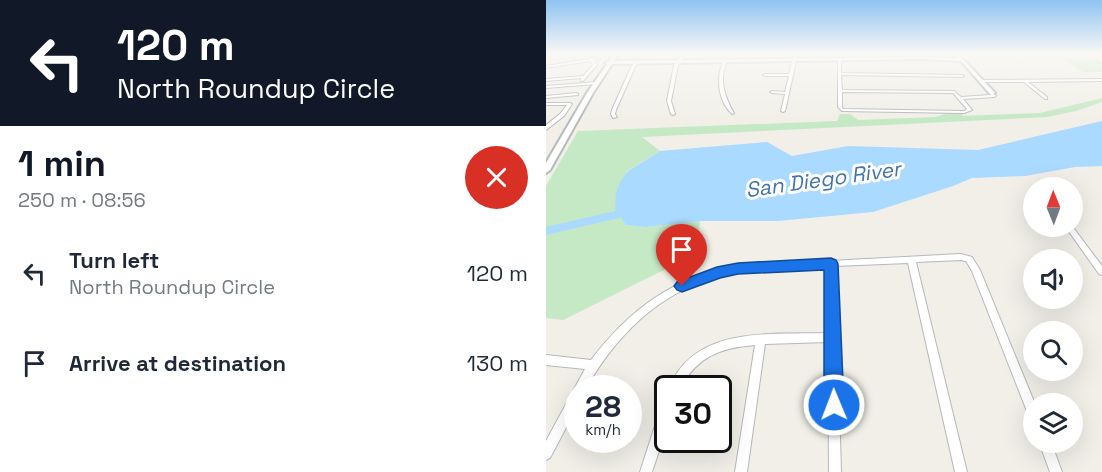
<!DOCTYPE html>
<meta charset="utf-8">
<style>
:root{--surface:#fff;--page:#f6f6f7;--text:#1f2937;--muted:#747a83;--accent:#111827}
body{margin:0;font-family:"Space Grotesk",sans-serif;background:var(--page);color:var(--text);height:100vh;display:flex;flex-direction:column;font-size:22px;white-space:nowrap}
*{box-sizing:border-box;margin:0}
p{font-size:20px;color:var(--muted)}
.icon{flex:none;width:33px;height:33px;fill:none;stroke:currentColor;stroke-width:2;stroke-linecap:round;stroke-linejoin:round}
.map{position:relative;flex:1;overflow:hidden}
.panel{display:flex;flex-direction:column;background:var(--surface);width:546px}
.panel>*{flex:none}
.banner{background:#111827;color:#fff;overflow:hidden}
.needle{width:39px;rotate:359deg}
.fabs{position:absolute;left:477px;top:177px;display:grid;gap:12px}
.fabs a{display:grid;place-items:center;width:60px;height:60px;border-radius:50%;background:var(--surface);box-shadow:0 6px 24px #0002;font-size:30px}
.speed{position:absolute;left:18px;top:375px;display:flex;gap:12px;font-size:30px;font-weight:700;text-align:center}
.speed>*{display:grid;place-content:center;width:78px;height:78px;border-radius:50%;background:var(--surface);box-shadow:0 6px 24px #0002;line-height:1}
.speed small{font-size:15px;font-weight:400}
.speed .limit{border:3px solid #111;border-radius:9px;background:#fff;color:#111}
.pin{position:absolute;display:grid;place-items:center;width:51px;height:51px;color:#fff;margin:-62px -26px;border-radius:50% 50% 50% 0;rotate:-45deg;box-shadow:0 0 6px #0007}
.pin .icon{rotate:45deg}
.me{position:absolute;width:66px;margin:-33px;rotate:359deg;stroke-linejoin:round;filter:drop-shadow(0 0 4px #0008)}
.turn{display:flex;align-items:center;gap:21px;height:126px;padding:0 18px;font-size:27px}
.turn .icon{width:78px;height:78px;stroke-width:2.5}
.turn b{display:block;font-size:42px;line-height:51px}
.round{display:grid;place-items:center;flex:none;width:63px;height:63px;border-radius:32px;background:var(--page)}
.headline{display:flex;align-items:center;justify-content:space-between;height:102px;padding:0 18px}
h1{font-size:36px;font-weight:600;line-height:45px;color:var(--accent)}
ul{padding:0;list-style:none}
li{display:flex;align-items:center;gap:18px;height:90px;padding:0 18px}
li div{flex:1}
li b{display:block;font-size:22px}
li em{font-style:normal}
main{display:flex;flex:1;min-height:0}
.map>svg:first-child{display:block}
</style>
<main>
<section class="panel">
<div class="banner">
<div class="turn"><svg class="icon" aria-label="left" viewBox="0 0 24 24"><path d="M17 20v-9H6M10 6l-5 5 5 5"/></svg><div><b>120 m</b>North Roundup Circle</div></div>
</div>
<div class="headline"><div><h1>1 min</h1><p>250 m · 08:56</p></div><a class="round" style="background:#d93025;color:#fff"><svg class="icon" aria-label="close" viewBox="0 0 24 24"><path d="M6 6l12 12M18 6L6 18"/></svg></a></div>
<ul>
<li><svg class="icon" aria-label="left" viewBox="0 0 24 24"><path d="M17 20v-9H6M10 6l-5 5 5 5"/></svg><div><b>Turn left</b><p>North Roundup Circle</p></div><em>120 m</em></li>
<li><svg class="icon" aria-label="arrive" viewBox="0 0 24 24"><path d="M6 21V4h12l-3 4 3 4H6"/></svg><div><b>Arrive at destination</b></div><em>130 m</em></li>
</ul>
</section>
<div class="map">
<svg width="556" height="472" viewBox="0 0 556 472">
<rect width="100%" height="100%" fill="#f1efe8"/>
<path fill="#c5e8c5" d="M507 53H540L556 62V72H537Z
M556 98V102L530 111 501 117 96 137 114 151 81 171 70 209 80 225 100 227 154 221 150 254 17 320 0 318V186L32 131 291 121 294 114H304L312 120 390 117 401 113 417 114 416 116 494 113Z"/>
<path fill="#aadaff" d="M556 121V166L529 167 479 176 426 178 407 186 327 212 232 221H155L100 227 80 225 69 209 70 193 74 182 82 171 114 151 221 142 246 156 302 146 432 150Z"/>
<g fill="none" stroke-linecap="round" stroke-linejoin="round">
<path fill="#aadaff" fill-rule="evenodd" d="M86 207 90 208 92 211 90 214 0 235V227Z"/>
<defs>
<path id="street" d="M0 53H4L1 55Z
M29 53H32L29 57 27 56Z
M138 53H141L132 65 125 101 129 114 127 115 125 114 121 101 128 65Z
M248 53H252L239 111 237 112 235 111 239 94 226 93 224 92 226 91 239 92 243 76H219L217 75 219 74H243Z
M44 58 55 59 48 61 51 65 37 81H35V78L0 81V79L37 76 47 65 45 61 0 68V66L43 59Z
M292 59 295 60V73L416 75 418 76 416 77 295 75 296 90 408 91 415 97 445 95 444 93 446 92 450 96 448 97 417 99 426 110 418 113 296 111 292 107ZM296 92 407 93 421 109 418 111 297 109 296 107Z
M91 60 94 61 89 67 70 110 69 114 71 117 67 118 65 114 66 110 85 67Z
M179 60 181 61C173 80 178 96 188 113L186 114C172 101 170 79 177 61Z
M556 79V81L482 82 501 97V99H499L478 82H435L433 81 435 80Z
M51 82 52 83 50 84 0 88V86Z
M30 93 32 94V95L0 98V96Z
M0 103H24L26 104 18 116 0 130V125L14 114 21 105H0Z
M519 226H526L556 266V275L553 274Z
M415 254 426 257 434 270 489 404H488V421L484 419 426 271 420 261 415 260 370 262 421 472H409L362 263 289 266 295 472H283L282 342 219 344 201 472H189L209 345C174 348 152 356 134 388H123C149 325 225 335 281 333V267C252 268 222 267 193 272 123 283 74 329 40 388H32V405L4 458 0 460V441L39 369 0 365V355L45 360C83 310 128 276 191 266 221 261 252 262 283 261 327 259 371 256 415 254Z
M122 399V424L106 472H94L116 404 118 400Z
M493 442H505L516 472H504Z"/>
<path id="secondary" d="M68 53H73L68 61 376 57 412 58 410 55 412 54 449 93 444 94 415 61 376 59 66 64 47 93 4 170 0 173V163L41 93 61 64 59 63 63 61Z"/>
</defs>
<use href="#street" stroke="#b5b8bc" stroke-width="2"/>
<use href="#secondary" stroke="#b6babf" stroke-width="4"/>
<use href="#street" fill="#fff" fill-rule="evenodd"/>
<use href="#secondary" fill="#fff" fill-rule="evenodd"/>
</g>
<linearGradient id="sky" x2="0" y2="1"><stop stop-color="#8fc3f1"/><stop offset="0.45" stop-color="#f9f8f5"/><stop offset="1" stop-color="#f9f8f5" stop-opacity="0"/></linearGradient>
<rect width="556" height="119" fill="url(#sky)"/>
<path fill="#1a73e8" stroke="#114b97" stroke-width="1.5" d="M285 258 290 260 292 264 298 405 295 412 288 415 281 412 278 405V270L192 274 174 278 136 292 131 290 128 286 131 282 171 267 192 263Z"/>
<g text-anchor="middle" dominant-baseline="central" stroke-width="6" stroke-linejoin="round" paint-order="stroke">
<g font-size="21" font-style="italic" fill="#4174aa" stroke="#fff">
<text transform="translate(277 179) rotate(-8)">San Diego River</text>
</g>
</g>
</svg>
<div class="fabs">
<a><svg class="needle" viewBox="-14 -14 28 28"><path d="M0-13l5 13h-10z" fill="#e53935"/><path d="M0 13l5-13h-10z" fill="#747a83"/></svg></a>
<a><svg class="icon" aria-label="sound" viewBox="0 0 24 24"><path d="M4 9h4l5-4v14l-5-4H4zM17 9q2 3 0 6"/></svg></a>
<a><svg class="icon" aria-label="search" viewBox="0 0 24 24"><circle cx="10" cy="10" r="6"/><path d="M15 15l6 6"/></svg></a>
<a><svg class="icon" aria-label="layers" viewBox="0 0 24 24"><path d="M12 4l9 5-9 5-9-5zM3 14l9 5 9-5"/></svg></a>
</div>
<div class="speed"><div>28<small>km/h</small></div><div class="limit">30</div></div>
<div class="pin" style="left:136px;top:286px;background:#d93025"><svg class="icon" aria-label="arrive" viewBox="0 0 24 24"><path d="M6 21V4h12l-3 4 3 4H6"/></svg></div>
<svg class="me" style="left:288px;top:405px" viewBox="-20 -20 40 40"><circle r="17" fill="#1a73e8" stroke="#fff" stroke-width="3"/><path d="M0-11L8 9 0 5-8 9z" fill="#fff"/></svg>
</div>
</main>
